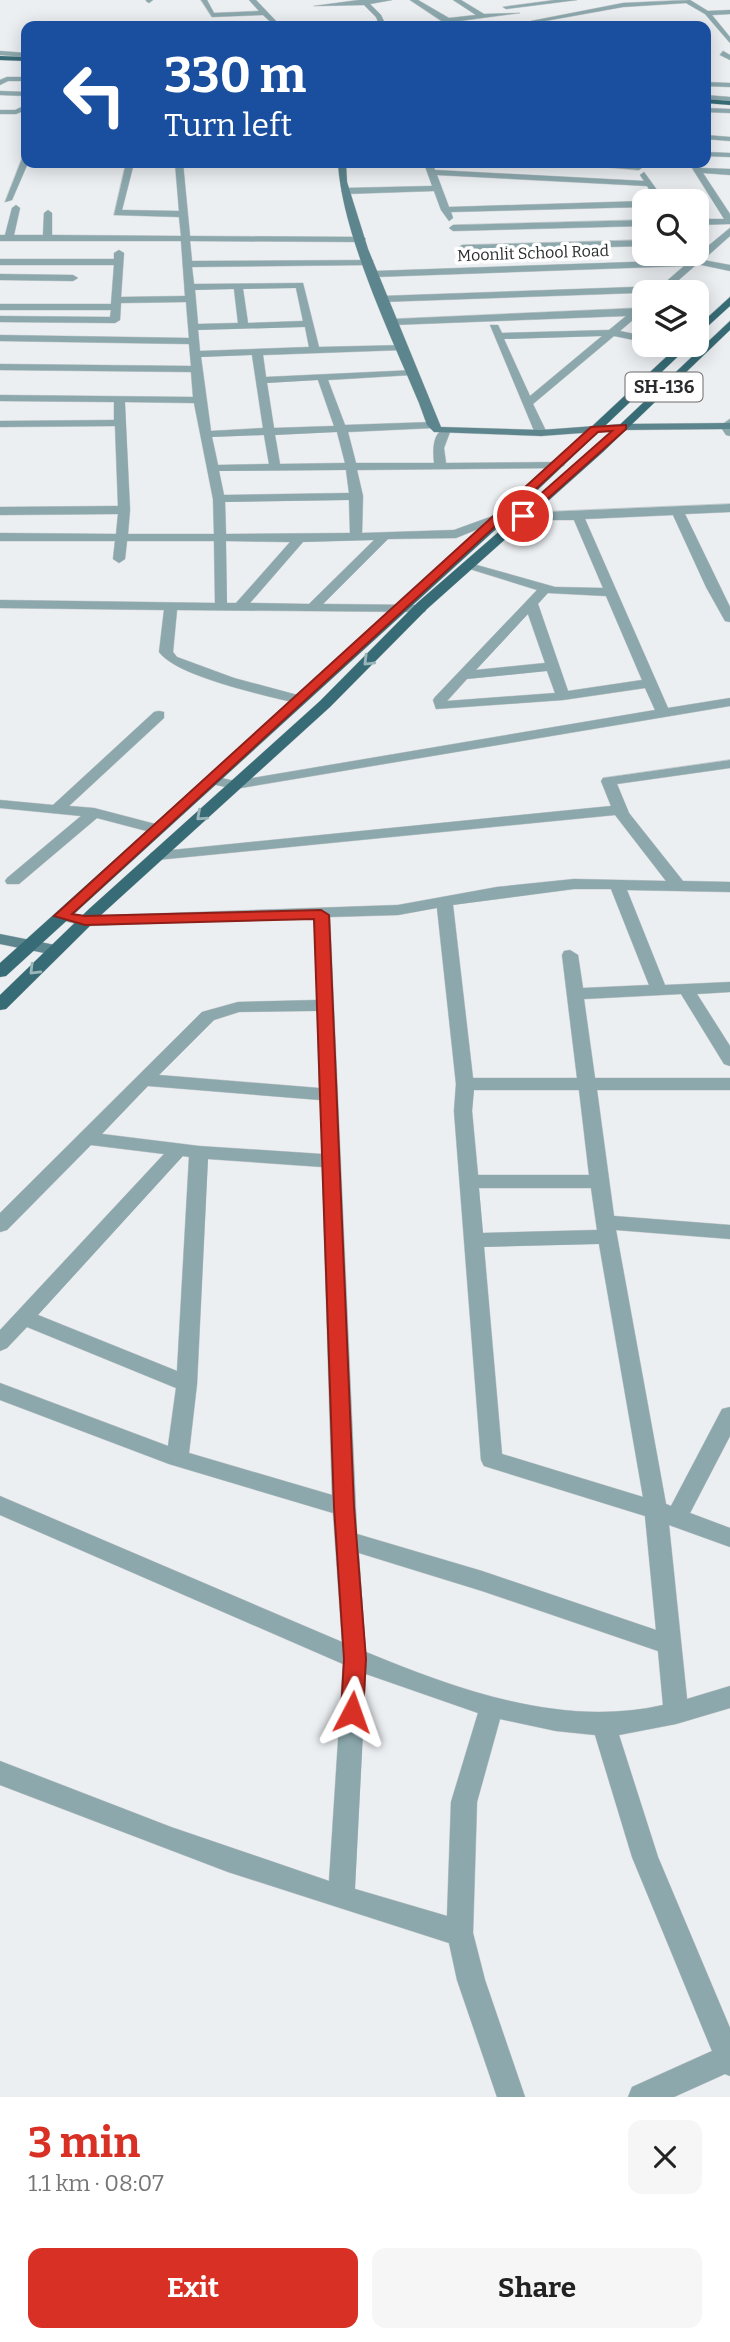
<!DOCTYPE html>
<meta charset="utf-8">
<style>
:root{--surface:#fff;--page:#f6f6f6;--text:#222;--muted:#767676;--accent:#d93025}
body{margin:0;font-family:Bitter,serif;background:var(--page);color:var(--text);height:100vh;display:flex;flex-direction:column;font-size:26px;white-space:nowrap}
*{box-sizing:border-box;margin:0}
p{font-size:23px;color:var(--muted)}
.icon{flex:none;width:38px;height:38px;fill:none;stroke:currentColor;stroke-width:2;stroke-linecap:round;stroke-linejoin:round}
.map{position:relative;height:2097px;overflow:hidden}
.panel{display:flex;flex-direction:column;background:var(--surface);flex:1}
.panel>*{flex:none}
.top-card{position:absolute;left:21px;top:21px;width:690px;height:147px;border-radius:14px;box-shadow:0 4px 18px #0003;background:#1a4fa0;color:#fff;overflow:hidden}
.controls{position:absolute;left:632px;top:189px;display:grid;gap:14px}
.controls a{display:grid;place-items:center;width:77px;height:77px;border-radius:14px;background:var(--surface);box-shadow:0 4px 18px #0003;font-size:35px}
.pin{position:absolute;display:grid;place-items:center;width:60px;height:60px;color:#fff;margin:-30px;border:4px solid #fff;border-radius:50%;box-shadow:0 2px 7px #0007}
.me{position:absolute;width:77px;margin:-38px;rotate:4deg;stroke-linejoin:round;filter:drop-shadow(0 0 5px #0008)}
.turn{display:flex;align-items:center;gap:24px;height:147px;padding:0 28px;font-size:32px}
.turn .icon{width:91px;height:91px;stroke-width:2.5}
.turn b{display:block;font-size:49px;line-height:60px}
.round{display:grid;place-items:center;flex:none;width:74px;height:74px;border-radius:14px;background:var(--page)}
.overview{display:flex;align-items:center;justify-content:space-between;height:119px;padding:0 28px}
h1{font-size:42px;font-weight:700;line-height:52px;color:var(--accent)}
.primary-button{display:flex;gap:14px;margin-top:auto;padding:14px 28px}
.primary-button a{flex:1;height:80px;border-radius:14px;background:var(--accent);color:#fff;font-size:28px;font-weight:700;line-height:80px;text-align:center}
.primary-button a+a{background:var(--page);color:var(--text)}
.map>svg:first-child{display:block}
</style>
<div class="map">
<svg width="730" height="2097" viewBox="0 0 730 2097">
<rect width="100%" height="100%" fill="#eceff2"/>
<g fill="none" stroke-linecap="round" stroke-linejoin="round">
<defs>
<path id="street" d="M153 0 149 3 146 1V0Z
M201 0H207L214 13 259 11 249 0H256L277 22 338 23 275 26 263 15 212 17Z
M359 0H392L370 4 381 15 386 26H380L376 17 364 5 314 6Z
M410 0H418L449 18 476 15 453 0H461L484 14 520 13 452 22 456 26H449Z
M555 0H577L506 9 503 7Z
M690 0 708 11 730 10V14L712 15 730 37V43L705 14 686 3 623 7 534 23 531 21 623 3Z
M410 22H414L415 26H409Z
M0 51 26 53V57L0 55Z
M723 51 730 55V60L720 55Z
M7 77H26V81H8L0 85V80Z
M705 82 730 83V87L705 86Z
M0 91 26 92V96L0 95Z
M705 95 730 97V101L705 99Z
M26 105V110L16 114H0V110H15Z
M705 108 730 109V113L705 112Z
M705 135 730 137V141L705 139Z
M705 152 730 153V157L705 156Z
M23 156H26L28 163 12 200 5 202Z
M126 163H134L122 210 179 211 175 163H183L190 236 364 237 366 239 361 242 190 241 192 261 373 260V264L370 265 192 267 194 284 303 283 319 347 406 345 407 347 402 350 263 355 266 377 415 370 416 372 411 375 328 380 345 425 433 422 439 425 433 428 348 432 356 463H434C433 451 432 434 444 429L450 432 444 448 446 463 559 462 565 465 559 468 357 470 363 496 362 533 454 530 498 514 508 517 456 538 388 539 323 604 420 605 426 609 425 612 177 610 173 652 177 657 234 678 305 697V703L300 704C268 696 177 677 159 652L164 610 0 608V600L215 603 214 541H127L125 559 119 563 113 559 115 541H0V533L116 534 118 514 0 515V507L118 506 115 426 0 427V421L114 420V402L0 401V395L193 397 191 372 0 370V364L191 366 189 344 0 341V335L189 338 186 302 121 303 120 320 115 323 0 322V316L110 317 111 310H0V304H111L114 265H0V259H114V253L119 250 124 253 121 297 185 296 181 241H0V235H5L12 208 16 205 20 208 14 235H43L44 213 48 210 52 213V235L181 236 179 217 114 215ZM296 288 303 321 248 323 243 289ZM234 289 238 323 198 324 195 290ZM305 327 309 347 200 351 198 330ZM252 355 263 428 211 431 201 357ZM318 380 334 426 274 428 267 383ZM125 402 194 403 213 499 214 534H128L130 510ZM337 432 345 463 280 464 275 435ZM264 435 269 464 218 465 212 437ZM346 470 349 493 224 495 219 471ZM349 500 350 533 226 534 225 502ZM374 540 309 604 250 603 303 542ZM226 541 290 542 236 603H227Z
M424 163H432L435 170 644 181 640 175 644 172 665 201H657L647 186 437 175 449 207 644 201V207L451 212 453 218 449 221 441 210 434 191 345 194 341 191 345 188 432 186Z
M558 163H605L643 167 639 170Z
M689 163H697L700 168 730 169V175L703 173 730 214V224L696 225V219H724Z
M644 220V226L453 231 449 228 453 225Z
M730 228V236L703 260 730 265V271L697 264 665 292 382 302 377 299 382 296 661 286 684 266 375 277 370 274 375 271 691 260Z
M644 240V246L462 251 457 248 462 245Z
M0 274 73 275 78 278 73 281 0 280Z
M638 308 643 311 641 313 620 331 644 336V342L614 336 533 404 547 433 541 436 535 433 490 325H498L502 333 609 330 626 316 393 325 388 322 393 319ZM602 336 530 396 504 339Z
M666 345H686L688 347 683 350Z
M730 419V436L726 435 720 426Z
M730 504V512L685 514 730 607V622L725 621 706 587 673 515 585 519 668 708 730 698V706L235 789 207 783 205 780 212 776 235 781 655 710 645 688 563 700 436 709 433 700 435 697 537 590 460 566 466 562 555 587 603 588 574 520H523L519 519V513ZM548 593 606 596 642 680 568 691 538 604ZM528 614 545 663 476 670ZM547 671 555 693 447 701 467 679Z
M159 711 164 712V718L69 806 94 808 163 826 166 829 163 832 158 834 97 818 19 884H7L5 881 7 878 81 816 0 808V800L53 805 154 712Z
M730 760V768L617 784 629 813 683 881 730 882V892L627 890 665 985 730 982V992L697 994 730 1046V1066L724 1064 681 994 584 999 595 1078H730V1090H597L614 1216 730 1225V1239L616 1230 666 1504 671 1506 722 1409 730 1407V1436L690 1513 730 1528V1547L669 1525 687 1699 730 1686V1708L676 1724 619 1735 658 1857 730 2028V2076L725 2074 674 2097H628L632 2087 712 2051 632 1857 595 1735 556 1731 500 1719 477 1802 473 1933 485 1980 525 2097H497L457 1980 449 1943 228 1872 0 1785V1761L171 1827 329 1881 343 1664 0 1515V1496L342 1642 333 1513 169 1464 0 1400V1383L168 1446 176 1388 27 1327 7 1348 0 1351V1330L164 1154 91 1145 7 1230 0 1232V1213L202 1012 238 1002 317 1000 314 918 85 926 56 919 54 916 56 913 85 916 398 905 497 887 574 879 666 881 615 815 157 860 152 858 149 855 152 852 611 806 601 781 603 778ZM574 889H611L649 985 583 988 578 955 570 950 564 951 562 955 577 1078H473L453 905ZM437 908 456 1084 454 1111 481 1460 484 1466 645 1516 656 1630 482 1571 357 1534 330 917 398 915ZM317 1011 319 1088 159 1075 214 1020 239 1012ZM148 1086 320 1100 322 1154 199 1146 102 1134ZM474 1090H579L589 1175H478L472 1111ZM183 1156 189 1157 177 1371 38 1315ZM208 1159 322 1167 332 1495 189 1453 197 1384ZM479 1188H591L597 1230 483 1233ZM599 1244 643 1497 502 1454 484 1247ZM359 1553 482 1591 658 1651 663 1705C563 1728 458 1690 366 1652ZM366 1674 478 1713 451 1802 447 1916 355 1889Z"/>
<path id="secondary" d="M338 163H346L347 182 368 249 441 427 541 430 622 424 730 423V429L622 430 541 436 434 432 427 425 419 403C391 336 342 234 338 163Z
M0 934 60 946 62 950 54 955 0 944Z"/>
<path id="primary" d="M0 56 26 57V61L0 60Z
M705 99 730 101V105L705 103Z
M730 297V306L696 337V328Z
M730 321V330L603 452 427 609 330 707 101 915 6 1009 0 1010V995L89 909 320 701 417 603 595 448Z
M679 345H690L506 520 6 976 0 977V963L498 514Z"/>
</defs>
<use href="#street" stroke="#c9ccce" stroke-width="1"/>
<use href="#secondary" stroke="#c9ccce" stroke-width="1"/>
<use href="#primary" stroke="#c9ccce" stroke-width="1"/>
<use href="#street" fill="#8ca8ad" fill-rule="evenodd"/>
<use href="#secondary" fill="#5c858d" fill-rule="evenodd"/>
<use href="#primary" fill="#376c76" fill-rule="evenodd"/>
</g>
<defs><path id="oneway-chevron" d="M-2-3.5L2.5 0L-2 3.5" fill="none" stroke-width="1.6" stroke-linecap="round" stroke-linejoin="round" transform="scale(1.75)"/></defs>
<g stroke="#9bb6ba">
<use href="#oneway-chevron" transform="translate(368 661) rotate(135)"/>
<use href="#oneway-chevron" transform="translate(201 816) rotate(138)"/>
<use href="#oneway-chevron" transform="translate(34 970) rotate(135)"/>
</g>
<path fill="#d93025" stroke="#8d1f18" stroke-width="2" d="M626 425V429L526 518H519V513L612 431 598 432 72 914 85 916 321 910 329 915 354 1507 366 1659 363 1712 360 1719 352 1721 344 1719 341 1712 344 1659 334 1507 314 919 85 925 54 916 591 427Z"/>
<g text-anchor="middle" dominant-baseline="central" stroke-width="7" stroke-linejoin="round" paint-order="stroke">
<g font-size="16" fill="#2a2b2c" stroke="#fff">
<text transform="translate(533 253) rotate(-2)">Moonlit School Road</text>
</g>
<rect fill="#fff" stroke="#6a6b6b" stroke-width="2" x="625.5" y="372.5" width="77" height="29" rx="5"/>
<g font-size="18" font-weight="bold" fill="#2a2b2c">
<text x="664" y="387">SH-136</text>
</g>
</g>
</svg>
<div class="controls">
<a><svg class="icon" aria-label="search" viewBox="0 0 24 24"><circle cx="10" cy="10" r="6"/><path d="M15 15l6 6"/></svg></a>
<a><svg class="icon" aria-label="layers" viewBox="0 0 24 24"><path d="M12 4l9 5-9 5-9-5zM3 14l9 5 9-5"/></svg></a>
</div>
<div class="pin" style="left:523px;top:516px;background:#d93025"><svg class="icon" aria-label="arrive" viewBox="0 0 24 24"><path d="M6 21V4h12l-3 4 3 4H6"/></svg></div>
<svg class="me" style="left:352px;top:1712px" viewBox="-20 -20 40 40"><path d="M0-17L14 15 0 8-14 15z" fill="#d93025" stroke="#fff" stroke-width="4"/></svg>
<div class="top-card">
<div class="turn"><svg class="icon" aria-label="left" viewBox="0 0 24 24"><path d="M17 20v-9H6M10 6l-5 5 5 5"/></svg><div><b>330 m</b>Turn left</div></div>
</div>
</div>
<section class="panel">
<div class="overview"><div><h1>3 min</h1><p>1.1 km · 08:07</p></div><a class="round"><svg class="icon" aria-label="close" viewBox="0 0 24 24"><path d="M6 6l12 12M18 6L6 18"/></svg></a></div>
<div class="primary-button"><a>Exit</a><a>Share</a></div>
</section>
